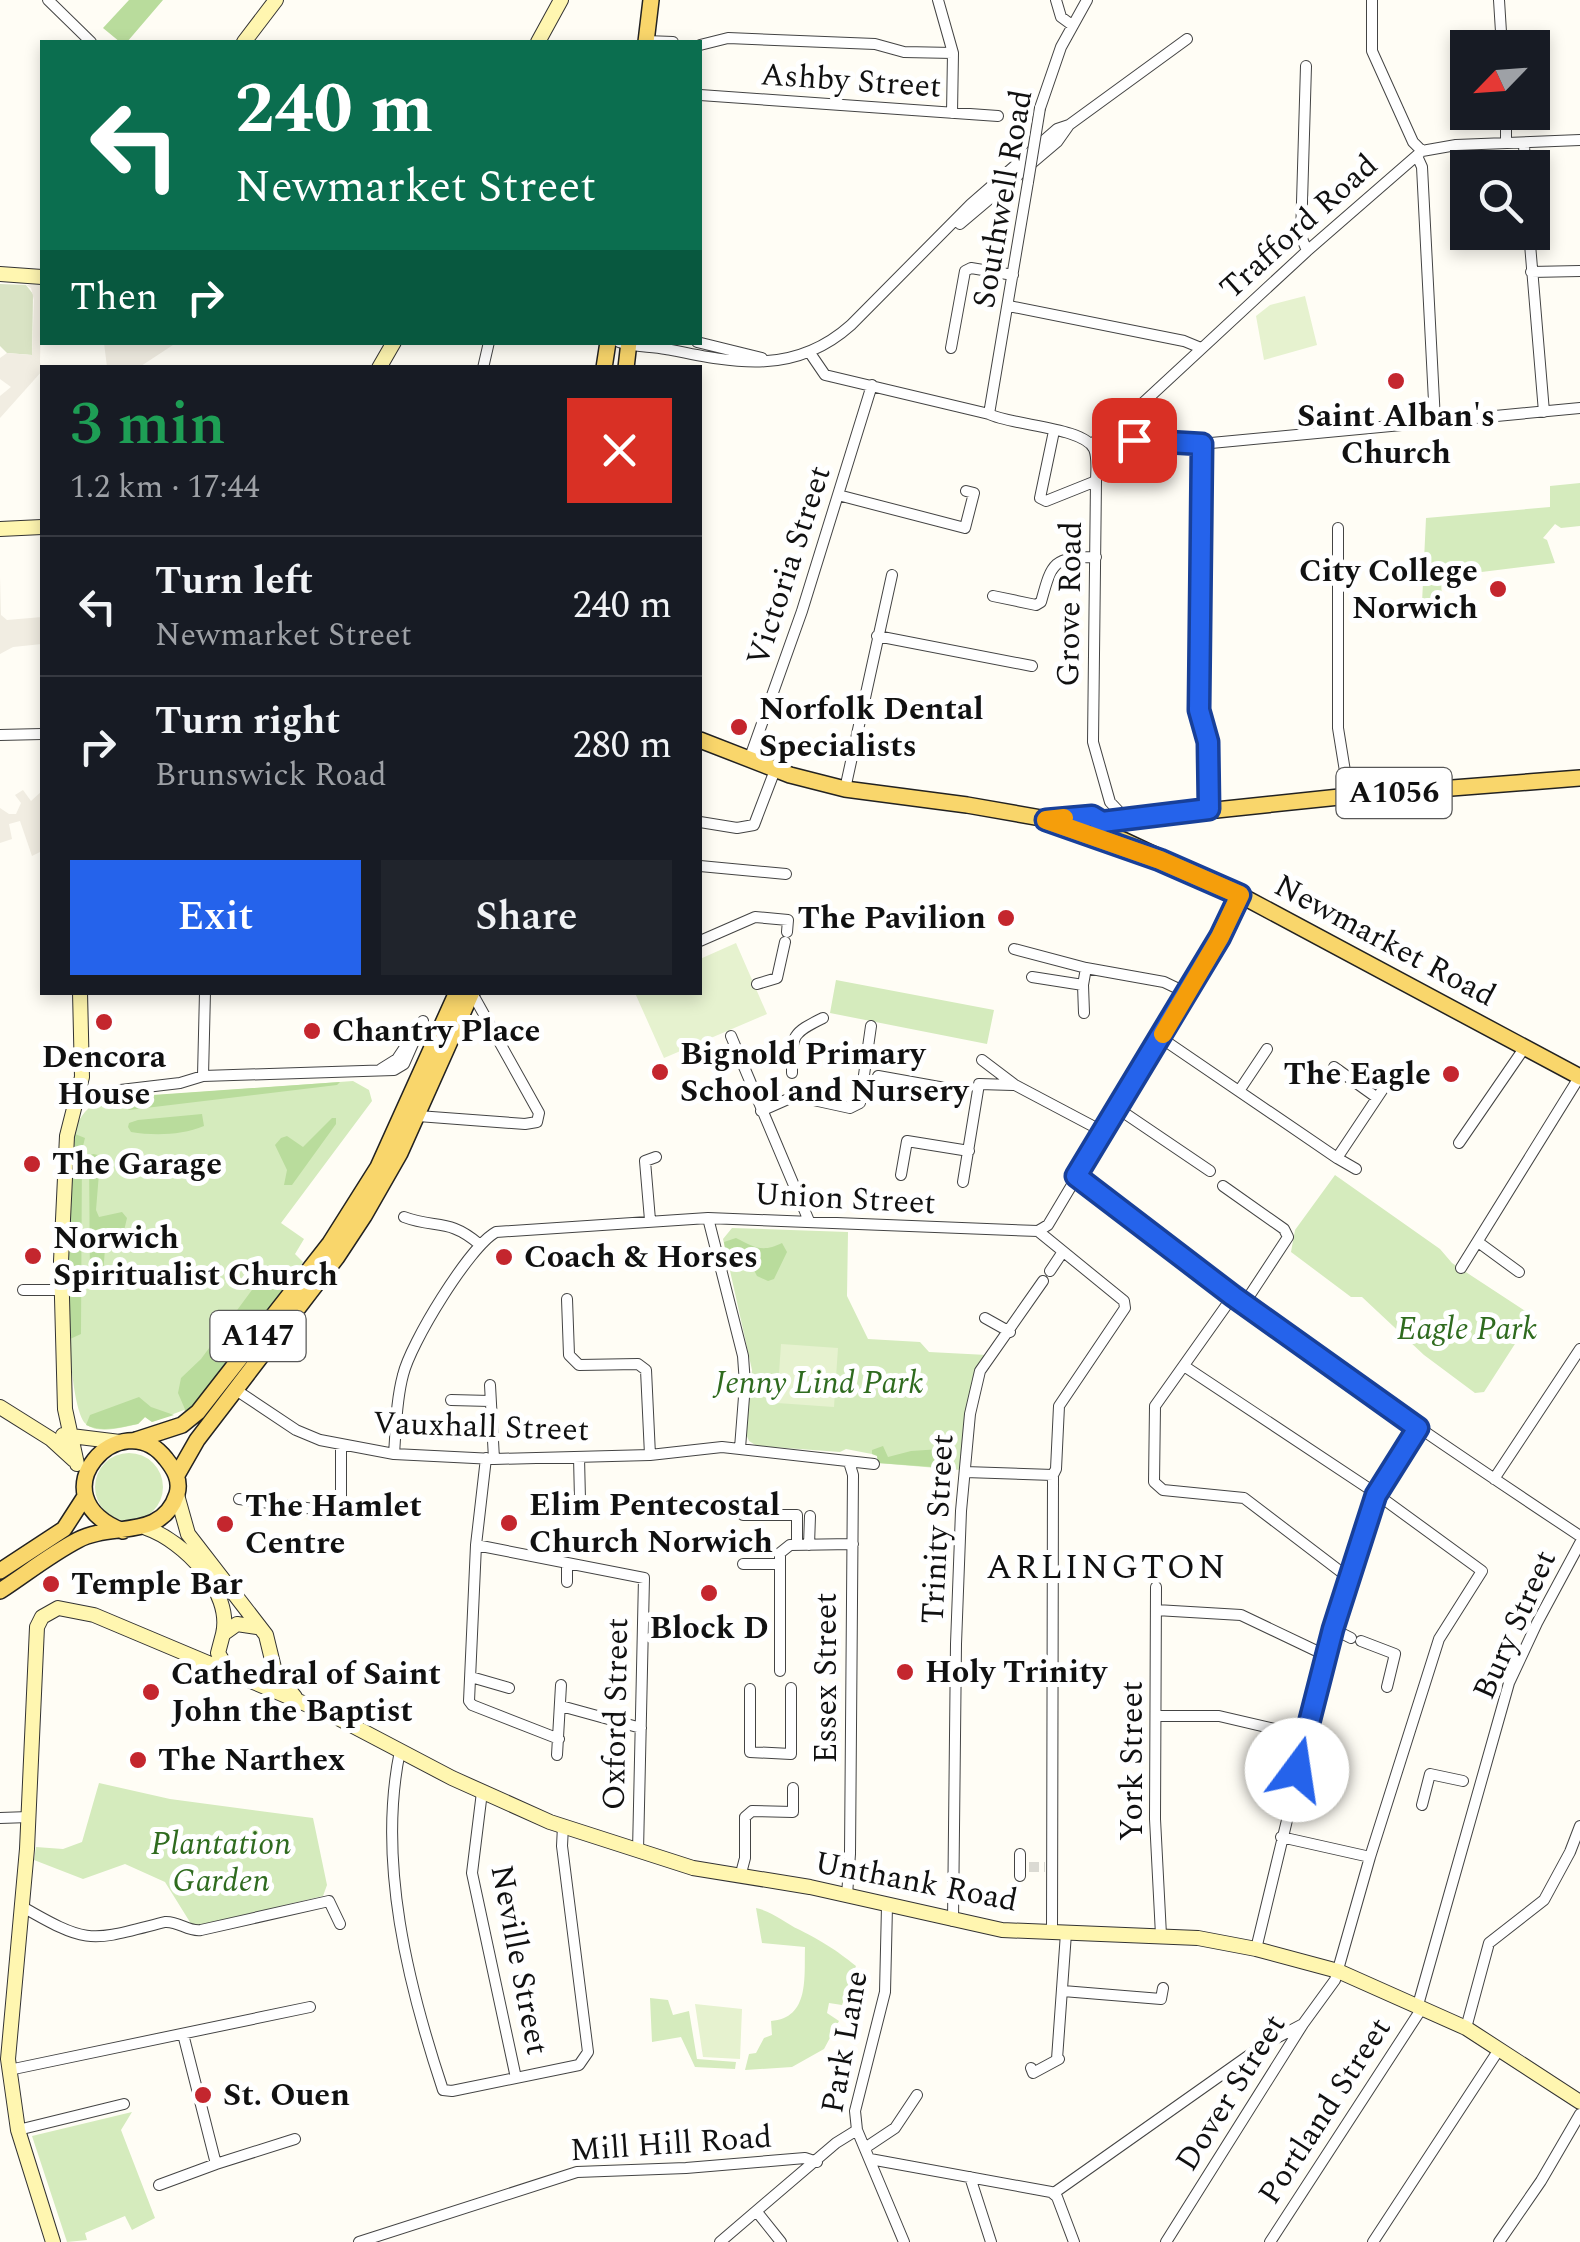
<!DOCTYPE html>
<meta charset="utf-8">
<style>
:root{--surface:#171b24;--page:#20242c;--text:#f1f3f6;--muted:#9ea1a6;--line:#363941;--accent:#2563eb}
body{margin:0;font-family:Spectral,serif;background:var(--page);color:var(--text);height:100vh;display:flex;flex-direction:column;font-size:38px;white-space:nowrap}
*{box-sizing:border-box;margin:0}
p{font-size:32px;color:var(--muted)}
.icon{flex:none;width:55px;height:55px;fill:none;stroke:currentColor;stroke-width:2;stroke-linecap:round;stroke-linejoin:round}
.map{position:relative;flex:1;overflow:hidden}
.side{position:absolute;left:40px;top:365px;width:662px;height:630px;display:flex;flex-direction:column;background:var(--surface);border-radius:0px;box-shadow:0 5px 15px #0003}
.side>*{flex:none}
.guide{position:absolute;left:40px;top:40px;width:662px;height:305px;border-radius:0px;box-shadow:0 5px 15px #0003;background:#0b6e4f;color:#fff;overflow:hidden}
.needle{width:65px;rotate:245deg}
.buttons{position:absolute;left:1450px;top:30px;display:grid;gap:20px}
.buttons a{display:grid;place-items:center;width:100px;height:100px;border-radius:0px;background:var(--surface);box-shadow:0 5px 15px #0003;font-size:50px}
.pin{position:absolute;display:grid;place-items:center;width:85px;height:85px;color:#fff;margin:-42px;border-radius:20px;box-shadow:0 5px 15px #0006}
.me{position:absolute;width:110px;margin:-55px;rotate:14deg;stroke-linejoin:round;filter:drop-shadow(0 0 8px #0008)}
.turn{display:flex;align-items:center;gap:35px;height:210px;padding:0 30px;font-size:45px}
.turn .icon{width:130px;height:130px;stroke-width:2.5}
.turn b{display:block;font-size:70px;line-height:85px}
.then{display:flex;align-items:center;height:95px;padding:0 30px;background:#0003;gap:20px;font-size:38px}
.round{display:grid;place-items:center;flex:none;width:105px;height:105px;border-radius:0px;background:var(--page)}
.head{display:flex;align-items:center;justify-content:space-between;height:170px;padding:0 30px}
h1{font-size:60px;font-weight:600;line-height:75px;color:#1e9e55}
.primary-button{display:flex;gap:20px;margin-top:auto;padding:20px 30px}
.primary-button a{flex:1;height:115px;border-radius:0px;background:var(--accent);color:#fff;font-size:40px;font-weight:600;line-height:115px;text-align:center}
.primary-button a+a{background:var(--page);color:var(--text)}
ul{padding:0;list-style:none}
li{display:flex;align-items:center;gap:30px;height:140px;padding:0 30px;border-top:2px solid var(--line)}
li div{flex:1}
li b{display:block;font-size:38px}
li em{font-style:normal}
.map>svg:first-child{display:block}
</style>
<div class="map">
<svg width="1580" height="2242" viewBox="0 0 1580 2242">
<rect width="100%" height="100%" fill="#fffdf5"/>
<path fill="#d5ebbd" d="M1580 483V526L1561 528 1555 524 1543 538 1547 540 1555 563 1441 577 1442 602 1422 603 1426 518 1550 507V486Z
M836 980 994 1010 987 1044 830 1013Z
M353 1081 369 1090 372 1101 281 1223 304 1239 295 1254 303 1262 187 1414 184 1410 152 1422 145 1417 138 1424C124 1427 98 1435 86 1424 61 1402 64 1159 77 1125 83 1111 91 1105 104 1099Z
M1335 1175 1440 1249 1452 1263 1533 1316 1484 1392 1475 1393 1424 1355 1362 1297H1351L1291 1252 1295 1230Z
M732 1228 848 1232 847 1296 868 1339 920 1342 929 1352 987 1355 972 1380 960 1470 878 1463 877 1455 846 1449 840 1452 757 1446 749 1441 746 1434 752 1370 723 1239Z
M95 1487a34 34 0 1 1 68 0a34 34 0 1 1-68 0Z
M99 1783 170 1799 313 1818 327 1885 323 1896 193 1927 165 1882 125 1864 83 1879 34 1860 36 1847 63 1849 82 1842Z
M756 1908C774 1912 783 1922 800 1930 823 1942 835 1949 856 1966L842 2005 829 2003 827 2013 839 2021 824 2049 792 2067 745 2070 749 2054 756 2053 764 2038 772 2035 771 2021C810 2018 804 1977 805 1947L762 1943Z
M650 1998 668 2000 673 2015 689 2011 697 2059 736 2062 735 2069 695 2067 681 2037 652 2042Z
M132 2112 121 2130 155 2218 132 2230 125 2216 85 2233 87 2240 67 2242 32 2136Z"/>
<path fill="#b9dc9c" d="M129 0H163L127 42H120L103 28Z
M340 1082 337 1085 129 1110 125 1106 124 1097Z
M202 1114 204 1126C182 1135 155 1136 131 1132L128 1127 129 1123 138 1120Z
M332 1118H336V1124L292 1185H284L287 1170 275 1145 281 1138 287 1136 303 1147Z
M75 1134 85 1138 82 1150 81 1334 70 1339 67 1295Z
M93 1154 98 1155 100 1161 96 1210 99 1217 122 1212 127 1218 123 1235 105 1249 103 1274 90 1282 89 1156Z
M736 1238C754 1247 762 1253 782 1243L787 1252 774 1279 768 1281 757 1276 751 1264 726 1254 724 1242Z
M269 1273 278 1274 289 1281 215 1381 187 1414 178 1393 181 1378 201 1359 263 1275Z
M139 1397 151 1407 174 1415 152 1422 145 1417 138 1424C121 1427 102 1433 86 1425L90 1415Z
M883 1446 888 1457 911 1451 941 1449C948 1455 950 1459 946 1468L878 1463 877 1456 872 1454V1450Z"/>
<path fill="#d9e3c4" d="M0 284 26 285 33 294 32 355 7 353 0 346Z"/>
<path fill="#e6f2cf" d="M1305 296 1317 345 1264 360 1256 316 1270 305Z
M736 943 767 1014 664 1058 635 993 700 992V959Z
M781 1344 838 1348 834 1407 777 1403Z
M695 2004 742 2009 740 2059 703 2057Z"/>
<path fill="#f1ede2" d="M42 284 40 362 42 371 0 418V396L11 387 0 379V358L7 353 32 355 34 300 31 288 26 285Z
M104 343H176L138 368 107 367Z
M0 576 1 615 7 620 42 617V644L13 647 0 654Z
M23 790 31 801 42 791V851L32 856 20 821 9 824 12 839 0 843V808L9 814H16L21 803 15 795Z"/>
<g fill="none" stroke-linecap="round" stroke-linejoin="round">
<path stroke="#dbdad3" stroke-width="10" stroke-dasharray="10 5" stroke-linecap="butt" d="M1029 1867H1045"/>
<defs>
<path id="street" d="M48 0 91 42
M938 0 953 53 952 113
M1056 0 1061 17 1072 25
M1372 0V51L1413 142 1422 151
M1499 0 1502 48
M646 41 673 42
M700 45 728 38 875 44 904 52 953 53
M1306 66 1301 236 1307 251
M700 95 998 116
M1040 108 1061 47 1087 0
M1506 112V143
M1524 143 1525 168
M1417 156 1422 167 1435 421
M960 224 1057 142 1069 125
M1529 232 1544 412
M1531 272 1580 271
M1009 306 1184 341 1201 348
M619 342C634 347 650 346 666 349 735 363 794 376 851 325L971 204 1057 129 1069 125 1187 39
M697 342 762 358
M951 348 965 271 971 268 1013 275
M810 353 825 375 989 414C1013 426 1084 427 1094 449 1098 458 1096 472 1096 481L1093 742 1110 802 1126 819
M483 368 489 342
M989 414 1028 182
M1117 427 1134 440 1190 445 1580 408
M1054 431 1040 498 1046 501 1096 481
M1091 444 1117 427 1307 251 1422 151 1456 145 1580 140
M1201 444 1199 710 1208 742 1209 809
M838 495 965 528 974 493 966 491
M1338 528V728L1349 796
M993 596 1036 605 1041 602C1052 562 1053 557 1096 557
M877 636 1032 666
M0 735 42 734
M749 760 802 611 872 385
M845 789 892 575
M700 822 737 828 754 825 775 770
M700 866 786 874
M700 941 755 917 788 920 787 932
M1014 949 1086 968
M1032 977 1083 985 1086 968 1164 982 1187 993
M757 984 777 978 785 942
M1083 985 1084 1013
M731 1036 809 1221
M1161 1038 1337 1158 1383 1089
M982 1060 1015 1085 1102 1131
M1334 1067 1376 1097
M381 1069 397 1059 413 1035
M792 1073C792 1036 790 1034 823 1018
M203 1076 205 992
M878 1076 956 1090
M1239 1091 1267 1049
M78 1095 180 1083 203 1076 394 1070 404 1064 423 1021
M1117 1108 1210 1171
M761 1111 795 1096 850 1108 860 1103 871 1026
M418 1116 525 1124 537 1122 539 1113 472 993
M1459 1143 1525 1047
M1337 1158 1356 1169
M901 1175 907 1141 969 1151
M1076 1176C1237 1305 1408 1422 1580 1536
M963 1182 979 1084 1013 1085
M1223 1186 1284 1229 1288 1237 1244 1304
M404 1217C436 1229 449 1218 479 1244
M708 1218 743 1356 745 1384 740 1448
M650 1220 645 1161 656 1157
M1038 1231 1124 1301 1125 1308 1059 1406 1056 1469 1053 1475 1052 1933
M1038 1231 1048 1225 1220 937 1240 895
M1478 1242 1519 1272
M1461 1268 1580 1076
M1050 1271 1062 1253
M23 1290H61
M1233 1296 1155 1406 1154 1482 1163 1490 1244 1498 1349 1578
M567 1299 569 1355 579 1365 638 1364 646 1370 650 1455
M985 1318 1010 1332
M490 1385 494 1459
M236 1390 296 1430 320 1440 394 1454 494 1459 650 1455 722 1447 874 1464
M451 1400 490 1401
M394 1454C396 1428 396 1401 403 1375 410 1344 469 1247 496 1232L708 1218 1038 1231
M486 1458 476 1545 469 1701 472 1705 559 1739
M965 1472 1053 1475
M1494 1479 1580 1349
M239 1499 314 1509 333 1507 341 1499V1446
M570 1500H580L579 1457
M743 1515H797V1545
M476 1545 644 1578 638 1851
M809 1545 810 1516
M743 1564H779
M567 1582V1565
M1156 1587 1155 1819 1161 1935
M1156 1610 1241 1615 1325 1655
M1333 1629 1351 1638
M1361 1641 1395 1654 1387 1687
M780 1671V1553L790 1545 853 1544
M471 1677 509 1688
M750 1689V1752L791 1754V1688
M561 1706 641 1728
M1157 1716H1219L1305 1736
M400 1751C377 1861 408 1985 443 2090L452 2091 579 2065 588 2052 562 1846 563 1826
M557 1755 561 1685
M482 1792 472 1873 516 2078
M1422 1805 1430 1774 1463 1781
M0 1818 29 1817
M1281 1837 1370 1857
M1020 1854V1876
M740 1877 745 1858V1817L752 1811 793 1812V1788
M847 1895 850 1854 853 1475 849 1462
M21 1906C90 1946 90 1941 165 1922 179 1921 188 1932 201 1930L329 1901 340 1924
M887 1906 885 1992 855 2111 857 2130 904 2242
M953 1921 956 1644 961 1511 970 1414 980 1371 1043 1281
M1256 1949 1333 1629 1376 1495 1418 1428
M1063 1991 1161 1999 1163 1988
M1418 2005 1509 1683 1537 1623 1580 1543
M1466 2028 1489 1943 1544 1900 1570 1852 1580 1826
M1057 2059 1066 1933
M1031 2068 1033 2073 1059 2059
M9 2070 310 2007
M18 2130 124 2104
M865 2148 895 2128 917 2095
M870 2159 1051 2192 1057 2197 1074 2242
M216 2164 295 2139
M970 2177 991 2242
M159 2185 216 2164 183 2034
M1054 2193 1265 2044 1303 2024
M757 2212 781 2242
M359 2242 577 2172 686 2168 805 2158 817 2162
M720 2242 836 2143 857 2130
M1166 2242 1303 2024 1335 1980 1370 1857 1439 1639 1482 1571 1371 1490 1184 1366
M1270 2242 1422 2008
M1373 2242 1498 2051
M1499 2242 1541 2181 1580 2114"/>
<path id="secondary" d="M244 42 276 0
M538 42 561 0
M0 274 42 277
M379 368 394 342
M0 529 42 527
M0 1407 51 1439 74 1460
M63 1435 120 1442
M77 1464 65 1409 61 1261 67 1136 82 1077 80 992
M177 1495 188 1534 266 1635 275 1672 295 1697
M146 1528C184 1541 233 1592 223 1634
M228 1670 218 1653 223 1634 237 1624 257 1627
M53 2242 18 2130 8 2059 27 1849 37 1627 42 1617 58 1608 94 1615 334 1716 452 1778 550 1822 693 1868 810 1887 1002 1930 1198 1938 1256 1949 1338 1971 1466 2028 1580 2102"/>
<path id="primary" d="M646 42 651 0
M604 368 608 342
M626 368 629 342
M700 740 790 775 845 789 967 805 1081 825 1123 840 1240 895 1580 1077
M1102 822 1349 796 1580 778
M136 1440 182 1425 198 1412 330 1243 378 1167 457 992
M177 1475 197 1440 337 1257 364 1216 400 1153 472 992
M0 1571 64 1529 84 1498
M0 1591C26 1574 51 1554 78 1540 111 1522 162 1541 177 1494 181 1480 174 1469 166 1459 122 1401 33 1496 123 1531"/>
</defs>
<use href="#street" stroke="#444" stroke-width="12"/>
<use href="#secondary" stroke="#333" stroke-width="16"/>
<use href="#primary" stroke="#222" stroke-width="18"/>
<use href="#street" stroke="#fff" stroke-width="10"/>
<use href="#secondary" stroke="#fff6b0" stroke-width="14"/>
<use href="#primary" stroke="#f9d66b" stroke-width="15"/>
<defs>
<path id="street-bridge" d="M1028 182 1040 108"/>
</defs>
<use href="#street-bridge" stroke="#444" stroke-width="12" stroke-linecap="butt"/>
<use href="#street-bridge" stroke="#fff" stroke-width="10"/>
</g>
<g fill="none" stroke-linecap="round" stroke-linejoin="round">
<defs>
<path id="route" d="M1134 440 1202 444 1199 710 1208 742 1209 809 1102 822 1092 816 1046 820 1160 860 1240 895 1220 937 1076 1176 1233 1296 1418 1428 1376 1495 1333 1629 1297 1770"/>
</defs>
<use href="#route" stroke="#184099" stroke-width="25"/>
<use href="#route" stroke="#2563eb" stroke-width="18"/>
<path stroke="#f59e0b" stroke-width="18" d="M1064 818 1046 820 1160 860 1240 895 1220 937 1163 1034"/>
</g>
<g fill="#c4262e" stroke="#fff" stroke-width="4">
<circle cx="1396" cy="381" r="10"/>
<circle cx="1498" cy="589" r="10"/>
<circle cx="739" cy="727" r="10"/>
<circle cx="1006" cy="918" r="10"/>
<circle cx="104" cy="1022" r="10"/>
<circle cx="312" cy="1031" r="10"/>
<circle cx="660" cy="1072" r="10"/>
<circle cx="1451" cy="1074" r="10"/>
<circle cx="32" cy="1164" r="10"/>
<circle cx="33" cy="1256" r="10"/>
<circle cx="504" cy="1257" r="10"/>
<circle cx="509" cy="1523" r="10"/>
<circle cx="225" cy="1524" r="10"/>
<circle cx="51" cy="1584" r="10"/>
<circle cx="709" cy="1593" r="10"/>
<circle cx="905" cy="1672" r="10"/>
<circle cx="151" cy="1692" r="10"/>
<circle cx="138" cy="1760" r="10"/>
<circle cx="203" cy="2095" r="10"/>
</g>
<g text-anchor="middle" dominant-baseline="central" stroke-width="10" stroke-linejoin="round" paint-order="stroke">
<g fill="#fff" stroke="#585858" stroke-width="2.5">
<rect x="1336.5" y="768" width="115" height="50" rx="8"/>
<rect x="210.5" y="1311" width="95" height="50" rx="8"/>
</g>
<g font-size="30" font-weight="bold" fill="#111">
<text x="1394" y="793">A1056</text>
<text x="258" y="1336">A147</text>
</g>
<g font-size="32" fill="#111" stroke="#fff">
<text transform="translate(851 81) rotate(4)">Ashby Street</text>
<text transform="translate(1003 199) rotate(-80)">Southwell Road</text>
<text transform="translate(1299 227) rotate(-42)">Trafford Road</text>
<text transform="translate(789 566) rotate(-72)">Victoria Street</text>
<text transform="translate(1070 604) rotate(-89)">Grove Road</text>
<text transform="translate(1385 941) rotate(28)">Newmarket Road</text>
<text transform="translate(845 1199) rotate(3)">Union Street</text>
<text transform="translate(481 1427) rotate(2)">Vauxhall Street</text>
<text transform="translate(938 1529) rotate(-87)">Trinity Street</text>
<text transform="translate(1515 1625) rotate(-66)">Bury Street</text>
<text transform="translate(826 1678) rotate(-90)">Essex Street</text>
<text transform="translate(616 1714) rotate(-89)">Oxford Street</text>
<text transform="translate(1132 1761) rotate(-90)">York Street</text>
<text transform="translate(916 1882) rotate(11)">Unthank Road</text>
<text transform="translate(519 1960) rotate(79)">Neville Street</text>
<text transform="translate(845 2042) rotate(-80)">Park Lane</text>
<text transform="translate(1231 2093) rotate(-58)">Dover Street</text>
<text transform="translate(1325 2111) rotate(-57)">Portland Street</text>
<text transform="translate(671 2144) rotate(-4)">Mill Hill Road</text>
</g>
<g font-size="32" font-weight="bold" fill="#111" stroke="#fff" text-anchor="start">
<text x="1396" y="416" text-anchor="middle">Saint Alban's<tspan x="1396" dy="37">Church</tspan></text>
<text x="1478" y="571" text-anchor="end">City College<tspan x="1478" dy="37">Norwich</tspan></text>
<text x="759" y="709">Norfolk Dental<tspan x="759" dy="37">Specialists</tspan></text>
<text x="986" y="918" text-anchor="end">The Pavilion</text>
<text x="332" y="1031">Chantry Place</text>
<text x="680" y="1054">Bignold Primary<tspan x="680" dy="37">School and Nursery</tspan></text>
<text x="104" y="1057" text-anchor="middle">Dencora<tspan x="104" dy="37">House</tspan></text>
<text x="1431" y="1074" text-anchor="end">The Eagle</text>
<text x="52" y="1164">The Garage</text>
<text x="53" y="1238">Norwich<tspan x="53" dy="37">Spiritualist Church</tspan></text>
<text x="524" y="1257">Coach &amp; Horses</text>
<text x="529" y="1505">Elim Pentecostal<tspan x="529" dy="37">Church Norwich</tspan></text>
<text x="245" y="1506">The Hamlet<tspan x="245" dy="37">Centre</tspan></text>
<text x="71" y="1584">Temple Bar</text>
<text x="709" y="1628" text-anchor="middle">Block D</text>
<text x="925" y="1672">Holy Trinity</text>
<text x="171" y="1674">Cathedral of Saint<tspan x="171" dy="37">John the Baptist</tspan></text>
<text x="158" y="1760">The Narthex</text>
<text x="223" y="2095">St. Ouen</text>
</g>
<g font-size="32" font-style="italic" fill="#2f6b1f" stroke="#fff">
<text x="1467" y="1329">Eagle Park</text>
<text x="819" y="1383">Jenny Lind Park</text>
<text x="221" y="1844">Plantation<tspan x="221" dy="37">Garden</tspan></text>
</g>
<g font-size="35" letter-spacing="2.5" fill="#111" stroke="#fff">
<text x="1107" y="1567">ARLINGTON</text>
</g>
</g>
</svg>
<div class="buttons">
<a><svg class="needle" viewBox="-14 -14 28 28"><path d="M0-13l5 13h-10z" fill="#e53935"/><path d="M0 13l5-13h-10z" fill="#9ea1a6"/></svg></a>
<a><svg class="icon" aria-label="search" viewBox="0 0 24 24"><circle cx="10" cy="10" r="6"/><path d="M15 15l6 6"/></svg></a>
</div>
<div class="pin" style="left:1134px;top:440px;background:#d93025"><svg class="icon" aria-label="arrive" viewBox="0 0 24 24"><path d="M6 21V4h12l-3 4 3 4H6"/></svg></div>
<svg class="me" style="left:1297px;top:1770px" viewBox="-20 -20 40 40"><circle r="19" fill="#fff"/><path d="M0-13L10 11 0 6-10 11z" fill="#2563eb"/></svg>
<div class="guide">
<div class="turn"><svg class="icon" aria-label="left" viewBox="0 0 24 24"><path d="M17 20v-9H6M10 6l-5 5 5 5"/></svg><div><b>240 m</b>Newmarket Street</div></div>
<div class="then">Then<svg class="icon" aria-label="right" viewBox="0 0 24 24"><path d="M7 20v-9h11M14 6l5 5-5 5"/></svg></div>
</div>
<section class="side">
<div class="head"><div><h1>3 min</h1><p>1.2 km · 17:44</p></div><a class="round" style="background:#d93025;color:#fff"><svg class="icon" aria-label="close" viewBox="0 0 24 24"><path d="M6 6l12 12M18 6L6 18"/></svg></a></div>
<ul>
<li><svg class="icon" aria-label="left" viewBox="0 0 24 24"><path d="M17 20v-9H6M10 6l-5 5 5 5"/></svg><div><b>Turn left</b><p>Newmarket Street</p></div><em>240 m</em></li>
<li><svg class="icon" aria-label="right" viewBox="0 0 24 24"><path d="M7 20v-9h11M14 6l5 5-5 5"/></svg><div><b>Turn right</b><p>Brunswick Road</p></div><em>280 m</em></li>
</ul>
<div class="primary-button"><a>Exit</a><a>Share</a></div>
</section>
</div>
